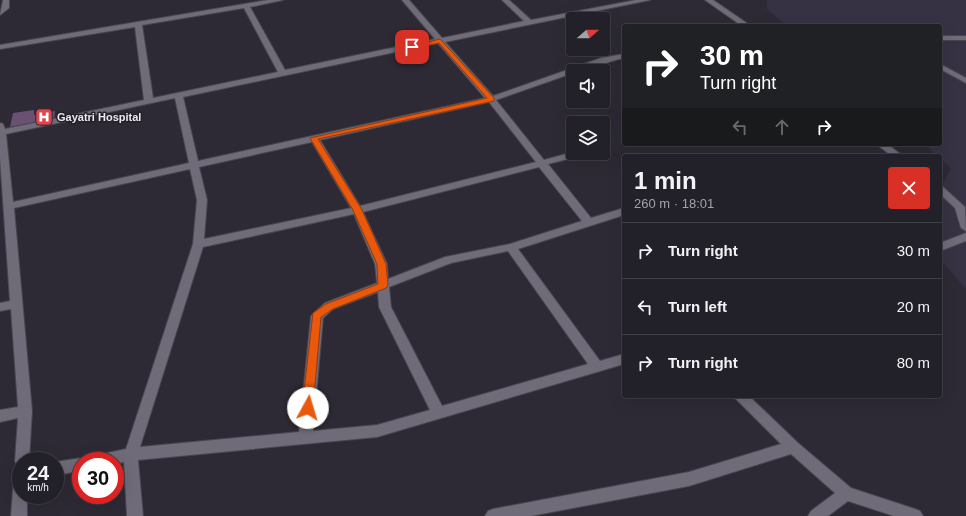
<!DOCTYPE html>
<meta charset="utf-8">
<style>
:root{--surface:#222028;--page:#2e2d34;--text:#f1f3f6;--muted:#a2a3a8;--line:#3f3e45}
body{margin:0;font-family:Arial,sans-serif;background:var(--page);color:var(--text);height:100vh;display:flex;flex-direction:column;font-size:15px;white-space:nowrap}
*{box-sizing:border-box;margin:0}
p{font-size:13px;color:var(--muted)}
.icon{flex:none;width:22px;height:22px;fill:none;stroke:currentColor;stroke-width:2;stroke-linecap:round;stroke-linejoin:round}
.map{position:relative;flex:1;overflow:hidden}
.panel{position:absolute;left:622px;top:154px;width:320px;height:244px;display:flex;flex-direction:column;background:var(--surface);border-radius:4px;box-shadow:0 4px 16px #0002,0 0 0 1px var(--line)}
.panel>*{flex:none}
.banner{position:absolute;left:622px;top:24px;width:320px;height:122px;border-radius:4px;box-shadow:0 4px 16px #0002,0 0 0 1px var(--line);background:#202124;color:#fff;overflow:hidden}
.needle{width:26px;rotate:70deg}
.fabs{position:absolute;left:566px;top:12px;display:grid;gap:8px}
.fabs a{display:grid;place-items:center;width:44px;height:44px;border-radius:4px;background:var(--surface);box-shadow:0 4px 16px #0002,0 0 0 1px var(--line);font-size:20px}
.speed{position:absolute;left:12px;top:452px;display:flex;gap:8px;font-size:20px;font-weight:700;text-align:center}
.speed>*{display:grid;place-content:center;width:52px;height:52px;border-radius:50%;background:var(--surface);box-shadow:0 4px 16px #0002,0 0 0 1px var(--line);line-height:1}
.speed small{font-size:10px;font-weight:400}
.speed .limit{border:6px solid #d22;background:#fff;color:#111}
.pin{position:absolute;display:grid;place-items:center;width:34px;height:34px;color:#fff;margin:-17px;border-radius:8px;box-shadow:0 2px 6px #0006}
.me{position:absolute;width:44px;margin:-22px;rotate:6deg;stroke-linejoin:round;filter:drop-shadow(0 0 3px #0008)}
.turn{display:flex;align-items:center;gap:14px;height:84px;padding:0 12px;font-size:18px}
.turn .icon{width:52px;height:52px;stroke-width:2.5}
.turn b{display:block;font-size:28px;line-height:34px}
.lanes{display:flex;align-items:center;height:38px;padding:0 12px;background:#0003;justify-content:center;gap:20px;direction:ltr}
.lanes .off{opacity:.35}
.round{display:grid;place-items:center;flex:none;width:42px;height:42px;border-radius:4px;background:var(--page)}
.headline{display:flex;align-items:center;justify-content:space-between;height:68px;padding:0 12px}
h1{font-size:24px;font-weight:700;line-height:30px}
ul{padding:0;list-style:none}
li{display:flex;align-items:center;gap:12px;height:56px;padding:0 12px;border-top:1px solid var(--line)}
li div{flex:1}
li b{display:block;font-size:15px}
li em{font-style:normal}
.map>svg:first-child{display:block}
</style>
<div class="map">
<svg width="966" height="516" viewBox="0 0 966 516">
<rect width="100%" height="100%" fill="#2e2a35"/>
<path fill="#373243" d="M767 0H966V289L940 259V189L951 168 940 158V156H938L924 144H940V26H787L767 9Z"/>
<path fill="#6a5071" d="M34 110V115L55 111 54 119 10 127 13 113Z"/>
<g fill="none" stroke-linecap="round" stroke-linejoin="round">
<defs>
<path id="minor" d="M268 0H283L250 7 285 70 435 39 402 0H409L442 38 524 21 502 0H509L531 20 636 0H650L445 42 493 96 601 58 624 54V58C608 61 588 71 573 71V73L496 100 544 160 573 152 586 153 584 155 548 164 591 218 624 208V215L518 249 600 361 624 354V364L377 437 138 460 143 516H127L124 462 115 464V461H90L92 456 126 449 193 244 197 200 190 169 14 208 32 411 29 461H21V467L17 466 15 461 18 418 0 422V410L18 407 11 309 0 311V303L10 301 0 158V123L3 124 5 129 144 100 135 27 0 49V45ZM244 8 278 72 153 98 142 25ZM438 43 485 98 198 161 183 97ZM175 98 189 163 13 202 6 134ZM489 102 536 162 360 206 320 140ZM312 142 351 208 204 239 207 200 199 167ZM539 167 582 221 510 244 445 257 388 279 387 264 363 212ZM354 214 375 264 377 283 325 303 311 316 299 432 140 447 203 247ZM508 251 588 364 442 406 391 307 389 287 451 263ZM378 292 379 307 430 410 377 425 313 431 323 318 333 309Z
M705 0H713L751 26H742Z
M940 36H966V40H940Z
M940 64 966 78V83L940 69Z
M876 144H887L903 156H892Z
M940 186 943 187 965 207 966 231 961 228 955 208 940 194Z
M966 233V241L940 251V243Z
M733 396H749L798 443 851 488 915 509 920 511 923 516H894L848 501 828 516H808L811 511 835 493 791 454 689 486 531 516H485L488 511 493 509 689 472 781 444Z
M81 458 87 461H81V470L55 476V462Z
M21 470V495H27V516H11L14 477 16 472Z"/>
<path id="tertiary" d="M3 0H9V8L0 15Z"/>
</defs>
<use href="#minor" stroke="#49464f" stroke-width="2"/>
<use href="#tertiary" stroke="#49464f" stroke-width="2"/>
<use href="#minor" fill="#6f6b78" fill-rule="evenodd"/>
<use href="#tertiary" fill="#6f6b78" fill-rule="evenodd"/>
</g>
<path fill="#ea580c" stroke="#983908" d="M440 39 494 98V101L318 139 362 210 386 264 388 285 386 288 333 309 321 317 313 408 312 411H304L302 408 313 313 326 304 378 284 377 264 353 210 310 138 487 98 439 43 412 49 408 47Z"/>
<defs>
<symbol id="hospital-square" viewBox="-11 -11 22 22"><rect x="-9" y="-9" width="18" height="18" rx="4" fill="#e0444e" stroke="#24212b"/><path d="M-5-5h3v3.5h4V-5h3V5h-3V1.5h-4V5h-3Z" fill="#fff"/></symbol>
</defs>
<g fill-rule="evenodd">
<use href="#hospital-square" x="34" y="107" width="20" height="20"/>
</g>
<g text-anchor="middle" dominant-baseline="central" stroke-width="3" stroke-linejoin="round" paint-order="stroke">
<g font-size="11" font-weight="bold" fill="#eae8ef" stroke="#24212b" text-anchor="start">
<text x="57" y="117">Gayatri Hospital</text>
</g>
</g>
</svg>
<div class="fabs">
<a><svg class="needle" viewBox="-14 -14 28 28"><path d="M0-13l5 13h-10z" fill="#e53935"/><path d="M0 13l5-13h-10z" fill="#a2a3a8"/></svg></a>
<a><svg class="icon" aria-label="sound" viewBox="0 0 24 24"><path d="M4 9h4l5-4v14l-5-4H4zM17 9q2 3 0 6"/></svg></a>
<a><svg class="icon" aria-label="layers" viewBox="0 0 24 24"><path d="M12 4l9 5-9 5-9-5zM3 14l9 5 9-5"/></svg></a>
</div>
<div class="speed"><div>24<small>km/h</small></div><div class="limit">30</div></div>
<div class="pin" style="left:412px;top:47px;background:#d93025"><svg class="icon" aria-label="arrive" viewBox="0 0 24 24"><path d="M6 21V4h12l-3 4 3 4H6"/></svg></div>
<svg class="me" style="left:308px;top:408px" viewBox="-20 -20 40 40"><circle r="19" fill="#fff"/><path d="M0-13L10 11 0 6-10 11z" fill="#ea580c"/></svg>
<div class="banner">
<div class="turn"><svg class="icon" aria-label="right" viewBox="0 0 24 24"><path d="M7 20v-9h11M14 6l5 5-5 5"/></svg><div><b>30 m</b>Turn right</div></div>
<div class="lanes"><svg class="icon off" aria-label="left" viewBox="0 0 24 24"><path d="M17 20v-9H6M10 6l-5 5 5 5"/></svg><svg class="icon off" aria-label="ahead" viewBox="0 0 24 24"><path d="M12 20V5M6 11l6-6 6 6"/></svg><svg class="icon" aria-label="right" viewBox="0 0 24 24"><path d="M7 20v-9h11M14 6l5 5-5 5"/></svg></div>
</div>
<section class="panel">
<div class="headline"><div><h1>1 min</h1><p>260 m · 18:01</p></div><a class="round" style="background:#d93025;color:#fff"><svg class="icon" aria-label="close" viewBox="0 0 24 24"><path d="M6 6l12 12M18 6L6 18"/></svg></a></div>
<ul>
<li><svg class="icon" aria-label="right" viewBox="0 0 24 24"><path d="M7 20v-9h11M14 6l5 5-5 5"/></svg><div><b>Turn right</b></div><em>30 m</em></li>
<li><svg class="icon" aria-label="left" viewBox="0 0 24 24"><path d="M17 20v-9H6M10 6l-5 5 5 5"/></svg><div><b>Turn left</b></div><em>20 m</em></li>
<li><svg class="icon" aria-label="right" viewBox="0 0 24 24"><path d="M7 20v-9h11M14 6l5 5-5 5"/></svg><div><b>Turn right</b></div><em>80 m</em></li>
</ul>
</section>
</div>
